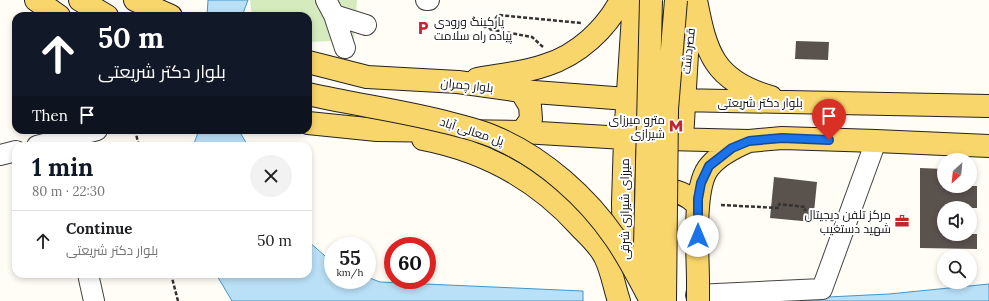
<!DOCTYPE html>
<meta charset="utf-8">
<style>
:root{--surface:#fff;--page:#f2f2f2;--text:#202124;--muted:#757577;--line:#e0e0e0;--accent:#111827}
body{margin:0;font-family:Lora,Cairo,serif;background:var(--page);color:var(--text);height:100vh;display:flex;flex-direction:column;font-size:15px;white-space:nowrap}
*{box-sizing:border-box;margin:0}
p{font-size:13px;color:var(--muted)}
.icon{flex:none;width:22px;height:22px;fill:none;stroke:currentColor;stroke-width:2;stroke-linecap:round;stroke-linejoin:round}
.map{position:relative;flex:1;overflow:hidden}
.drawer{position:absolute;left:12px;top:142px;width:300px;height:136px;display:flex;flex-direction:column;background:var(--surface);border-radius:12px;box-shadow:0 2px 6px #0003}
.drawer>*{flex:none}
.banner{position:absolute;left:12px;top:12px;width:300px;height:122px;border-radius:12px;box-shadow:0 2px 6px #0003;background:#111827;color:#fff;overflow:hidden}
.needle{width:26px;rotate:207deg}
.tools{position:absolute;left:937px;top:153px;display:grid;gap:8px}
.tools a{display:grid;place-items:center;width:40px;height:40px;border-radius:50%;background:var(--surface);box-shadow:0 2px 6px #0003;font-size:20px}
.speed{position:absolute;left:324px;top:237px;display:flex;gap:8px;font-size:20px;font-weight:700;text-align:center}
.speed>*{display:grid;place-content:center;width:52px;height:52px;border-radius:50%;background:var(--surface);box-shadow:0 2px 6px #0003;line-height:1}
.speed small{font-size:10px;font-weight:400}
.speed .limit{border:6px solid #d22;background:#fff;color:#111}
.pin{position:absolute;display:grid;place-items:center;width:34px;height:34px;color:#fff;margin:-41px -17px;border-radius:50% 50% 50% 0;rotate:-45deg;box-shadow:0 0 4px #0007}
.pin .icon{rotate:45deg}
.me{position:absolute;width:44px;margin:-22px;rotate:0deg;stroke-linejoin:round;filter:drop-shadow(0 0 3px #0008)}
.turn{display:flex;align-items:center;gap:14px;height:84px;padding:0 20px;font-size:18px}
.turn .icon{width:52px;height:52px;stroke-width:2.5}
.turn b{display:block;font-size:28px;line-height:34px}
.then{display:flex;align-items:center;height:38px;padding:0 20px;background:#0003;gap:8px;font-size:15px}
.round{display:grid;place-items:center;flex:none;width:42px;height:42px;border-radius:21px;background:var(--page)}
.summary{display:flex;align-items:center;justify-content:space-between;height:68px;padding:0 20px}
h1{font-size:24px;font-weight:800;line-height:30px;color:var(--accent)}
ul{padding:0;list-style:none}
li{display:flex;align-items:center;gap:12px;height:60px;padding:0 20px;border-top:1px solid var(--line)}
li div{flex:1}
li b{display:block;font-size:15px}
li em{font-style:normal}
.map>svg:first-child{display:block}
</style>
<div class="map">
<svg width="989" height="301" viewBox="0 0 989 301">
<rect width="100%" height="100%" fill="#fffdf5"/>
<path fill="#d5ebbd" d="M250 0H357L354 40 308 42V16H252Z"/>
<path fill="#b9e0f7" stroke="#3f96cf" d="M208 0H248L242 16H207Z
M199 130H241V134L248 146H193Z
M308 241 333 263V280H367V277L380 282 583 291V301H232L216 274H308Z
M989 284V301H746L889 294Z"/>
<path fill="#5a524d" d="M796 41 829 42 828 60 795 59Z
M920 168 944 169V186H977V208H944V234H977V249L920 248Z
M774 177 817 182 813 222 770 218Z"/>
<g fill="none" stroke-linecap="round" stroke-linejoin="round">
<defs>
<path id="minor" d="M326 0 334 15 366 25
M426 0H429
M334 15 345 48
M37 146 97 130
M0 155 16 151
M88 274 94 301
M696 295 822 289 876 141"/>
<path id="major" d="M36 0 59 16
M80 0 107 16
M135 0 171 16
M696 0C706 53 714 81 771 97
M308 62 367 77 458 82 521 91 627 99 989 106
M477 79C499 75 524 73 546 65 578 55 606 29 621 0
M521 91 530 106 531 119 522 132
M308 123 377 130 522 132 625 138 749 141 782 138 876 141 989 146
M423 139C485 151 538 180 580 227 589 236 600 246 605 257 612 271 614 286 619 301
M682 139 687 54 692 11
M648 191C667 187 684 191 698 205
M624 260 623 203 625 138 634 0
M698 281C698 254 692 185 710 166 720 154 735 147 749 141"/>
</defs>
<use href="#minor" stroke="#444" stroke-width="22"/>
<use href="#major" stroke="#222" stroke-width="24"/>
<path stroke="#333" stroke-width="2.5" stroke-dasharray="4 2" stroke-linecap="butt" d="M543 47 532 37 488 29 498 15 581 23
M135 130 139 146
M721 205 779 208V204L805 207V211
M171 274 178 301"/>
<use href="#minor" stroke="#fff" stroke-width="20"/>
<use href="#major" stroke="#f9d66b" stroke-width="22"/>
<defs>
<path id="major-bridge" d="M308 94C356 105 405 111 453 124 469 128 485 132 499 139 544 159 587 197 615 238 629 258 640 280 651 301
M698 281V301
M644 287 651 0
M665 301 667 109 676 0"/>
</defs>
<use href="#major-bridge" stroke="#222" stroke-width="24" stroke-linecap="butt"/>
<use href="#major-bridge" stroke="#f9d66b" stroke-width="22"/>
</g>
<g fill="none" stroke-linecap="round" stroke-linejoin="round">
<defs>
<path id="route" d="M698 236V199L701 183 709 166 732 148 749 141 782 138 829 140"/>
</defs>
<use href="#route" stroke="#114b97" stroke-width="10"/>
<use href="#route" stroke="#1a73e8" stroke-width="7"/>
</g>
<defs>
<symbol id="parking-bare" viewBox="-9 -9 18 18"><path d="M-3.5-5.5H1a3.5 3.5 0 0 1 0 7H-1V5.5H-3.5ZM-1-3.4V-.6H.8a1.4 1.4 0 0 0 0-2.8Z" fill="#c4262e" stroke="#fff" stroke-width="2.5" paint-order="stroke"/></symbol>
<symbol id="metro-bare" viewBox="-9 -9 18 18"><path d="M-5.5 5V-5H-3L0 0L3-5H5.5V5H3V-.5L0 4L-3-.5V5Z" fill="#c4262e" stroke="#fff" stroke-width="2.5" paint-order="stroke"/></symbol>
<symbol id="office-bare" viewBox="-9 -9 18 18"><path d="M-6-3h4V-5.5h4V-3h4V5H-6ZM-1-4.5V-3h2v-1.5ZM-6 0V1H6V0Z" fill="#c4262e" stroke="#fff" stroke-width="2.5" paint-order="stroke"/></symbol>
</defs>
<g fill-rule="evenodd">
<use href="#parking-bare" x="413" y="18" width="20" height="20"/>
<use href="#metro-bare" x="666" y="116" width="20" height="20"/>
<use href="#office-bare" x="892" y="211" width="20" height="20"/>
</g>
<g text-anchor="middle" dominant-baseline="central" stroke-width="4" stroke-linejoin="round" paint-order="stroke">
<g font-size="12" fill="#111" stroke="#fff" text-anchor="end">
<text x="434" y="21" text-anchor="start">پارکینگ ورودی<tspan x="434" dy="14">پیاده راه سلامت</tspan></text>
<text x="665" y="119">مترو میرزای<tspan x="665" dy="14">شیرازی</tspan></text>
<text x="891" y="214">مرکز تلفن دیجیتال<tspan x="891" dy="14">شهید دستغیب</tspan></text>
</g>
<g font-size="12" fill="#111" stroke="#fff">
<text transform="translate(688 51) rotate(-84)">قصردشت</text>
<text transform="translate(467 85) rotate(6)">بلوار چمران</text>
<text x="760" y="102">بلوار دکتر شریعتی</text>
<text transform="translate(472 131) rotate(18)">پل معالی آباد</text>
<text transform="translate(624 209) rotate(-90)">میرزای شیرازی شرقی</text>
</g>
</g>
</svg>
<div class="tools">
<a><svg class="needle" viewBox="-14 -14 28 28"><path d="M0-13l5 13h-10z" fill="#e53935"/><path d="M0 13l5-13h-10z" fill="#757577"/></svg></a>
<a><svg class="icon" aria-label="sound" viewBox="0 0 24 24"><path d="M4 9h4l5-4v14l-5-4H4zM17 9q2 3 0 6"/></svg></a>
<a><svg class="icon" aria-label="search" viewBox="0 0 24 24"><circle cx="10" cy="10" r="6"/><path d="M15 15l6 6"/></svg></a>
</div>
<div class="speed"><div>55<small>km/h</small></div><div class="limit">60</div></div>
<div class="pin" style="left:829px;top:140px;background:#d93025"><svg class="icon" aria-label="arrive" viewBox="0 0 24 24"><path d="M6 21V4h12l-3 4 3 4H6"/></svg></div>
<svg class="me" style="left:698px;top:236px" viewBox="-20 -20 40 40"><circle r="19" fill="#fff"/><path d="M0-13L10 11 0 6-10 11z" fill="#1a73e8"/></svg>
<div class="banner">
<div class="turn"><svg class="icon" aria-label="ahead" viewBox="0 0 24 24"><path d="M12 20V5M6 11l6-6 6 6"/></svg><div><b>50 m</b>بلوار دکتر شریعتی</div></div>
<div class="then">Then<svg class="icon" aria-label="arrive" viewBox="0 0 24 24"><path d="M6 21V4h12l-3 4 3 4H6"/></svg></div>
</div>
<section class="drawer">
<div class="summary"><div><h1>1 min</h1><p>80 m · 22:30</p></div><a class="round"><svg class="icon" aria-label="close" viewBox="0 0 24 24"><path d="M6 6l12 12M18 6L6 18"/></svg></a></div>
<ul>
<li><svg class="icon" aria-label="ahead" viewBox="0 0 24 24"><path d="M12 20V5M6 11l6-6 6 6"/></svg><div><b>Continue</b><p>بلوار دکتر شریعتی</p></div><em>50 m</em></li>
</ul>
</section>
</div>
